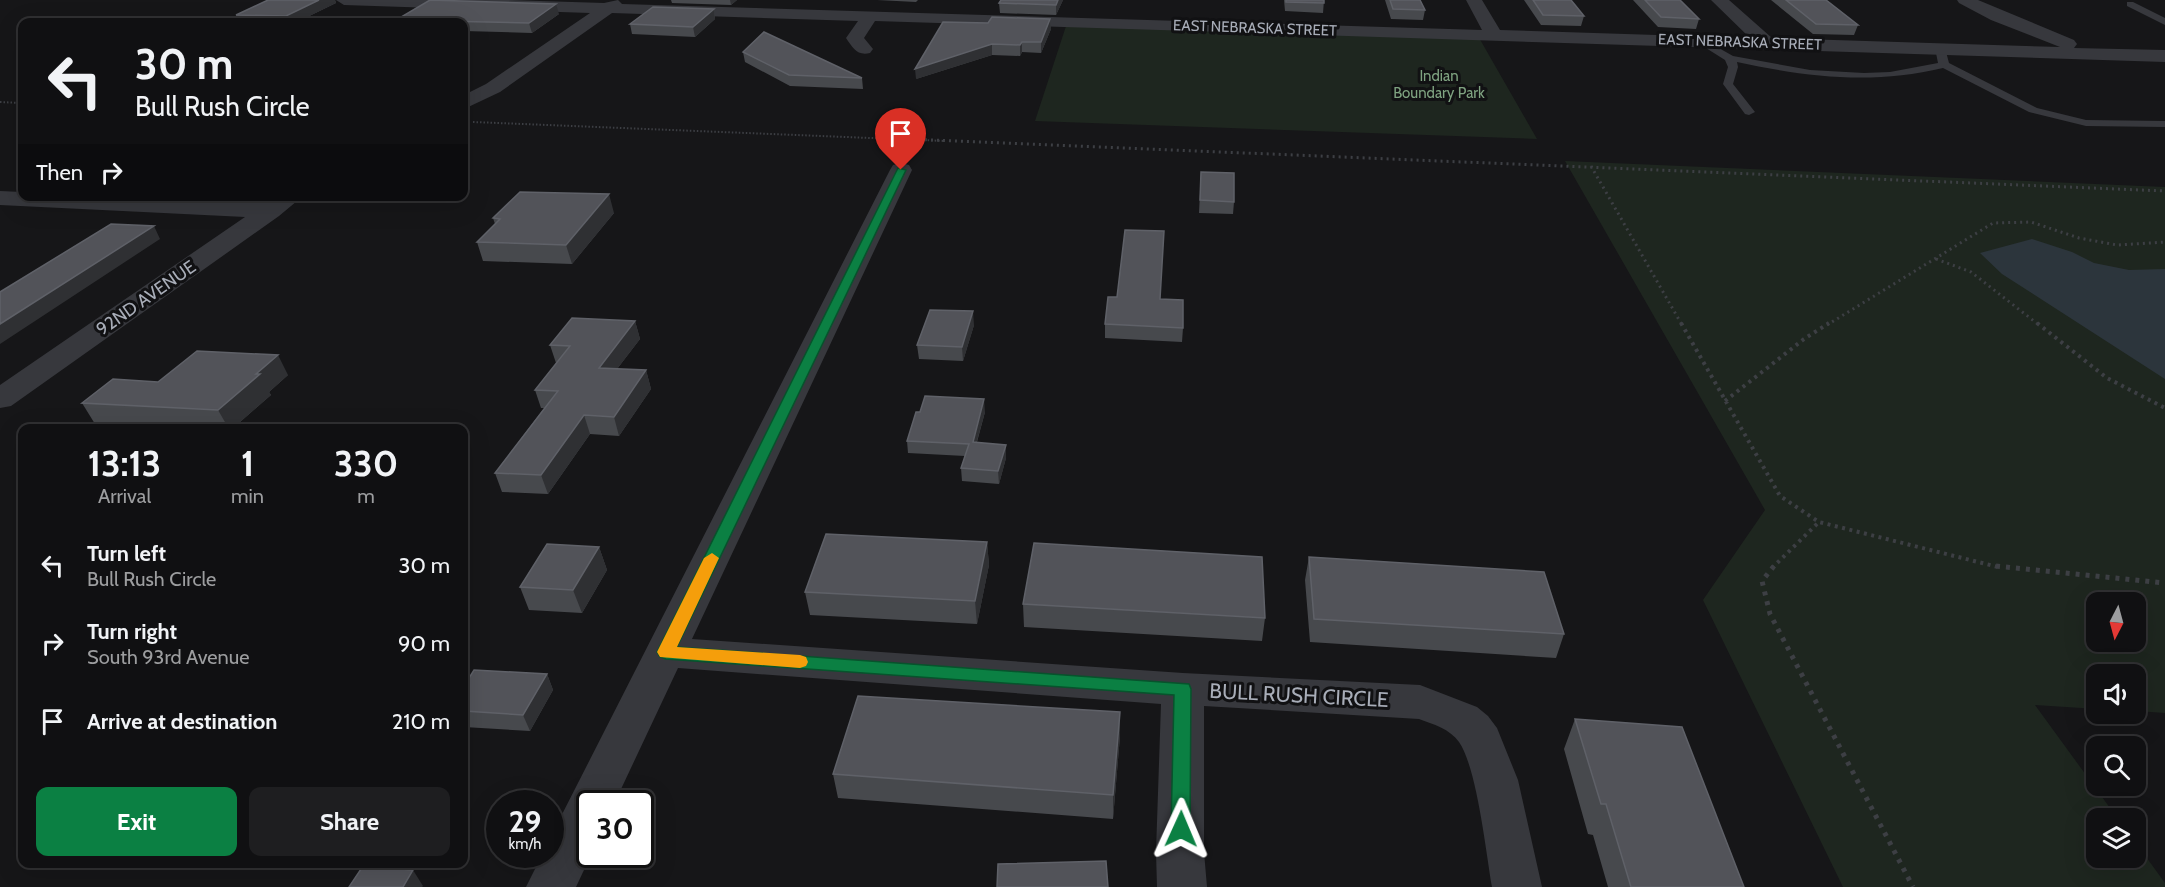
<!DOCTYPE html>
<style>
:root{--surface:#101012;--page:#1e1e20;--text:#f1f3f6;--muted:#9c9d9f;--line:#303032;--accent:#0b8043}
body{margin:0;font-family:Cabin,sans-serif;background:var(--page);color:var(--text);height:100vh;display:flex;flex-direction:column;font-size:22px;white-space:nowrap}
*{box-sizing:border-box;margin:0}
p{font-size:20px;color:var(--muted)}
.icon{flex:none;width:33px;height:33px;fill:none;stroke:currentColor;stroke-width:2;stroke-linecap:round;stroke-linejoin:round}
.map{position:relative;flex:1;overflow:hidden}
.details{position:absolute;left:18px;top:424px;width:450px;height:444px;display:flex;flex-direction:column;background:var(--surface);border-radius:12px;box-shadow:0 6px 24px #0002,0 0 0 2px var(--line)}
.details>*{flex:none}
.guide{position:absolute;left:18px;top:18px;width:450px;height:183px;border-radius:12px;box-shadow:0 6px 24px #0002,0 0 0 2px var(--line);background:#101012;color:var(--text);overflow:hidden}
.needle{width:39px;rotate:186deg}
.tools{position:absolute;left:2086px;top:592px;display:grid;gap:12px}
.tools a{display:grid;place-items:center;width:60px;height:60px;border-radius:12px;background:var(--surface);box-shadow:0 6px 24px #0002,0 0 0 2px var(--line);font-size:30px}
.speed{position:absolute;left:486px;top:790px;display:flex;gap:12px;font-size:30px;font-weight:700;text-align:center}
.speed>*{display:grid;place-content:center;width:78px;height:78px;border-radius:50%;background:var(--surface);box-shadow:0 6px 24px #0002,0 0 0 2px var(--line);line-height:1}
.speed small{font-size:15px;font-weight:400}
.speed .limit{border:3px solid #111;border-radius:9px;background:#fff;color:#111}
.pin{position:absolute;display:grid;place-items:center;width:51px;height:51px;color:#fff;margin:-62px -26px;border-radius:50% 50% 50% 0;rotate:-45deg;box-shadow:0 0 6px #0007}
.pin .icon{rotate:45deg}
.me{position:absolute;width:66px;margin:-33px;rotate:1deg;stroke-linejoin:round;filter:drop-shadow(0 0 4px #0008)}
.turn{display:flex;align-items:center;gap:21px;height:126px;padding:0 18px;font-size:27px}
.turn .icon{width:78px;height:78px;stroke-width:2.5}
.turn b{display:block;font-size:42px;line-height:51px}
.then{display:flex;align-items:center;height:57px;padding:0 18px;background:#0003;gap:12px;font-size:22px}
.eta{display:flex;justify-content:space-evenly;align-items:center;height:102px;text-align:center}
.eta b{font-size:36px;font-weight:800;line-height:42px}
.cta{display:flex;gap:12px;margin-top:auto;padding:12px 18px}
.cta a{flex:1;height:69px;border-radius:12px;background:var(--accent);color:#fff;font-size:24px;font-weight:800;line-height:69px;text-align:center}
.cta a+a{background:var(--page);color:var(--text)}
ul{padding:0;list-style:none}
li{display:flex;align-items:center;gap:18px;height:78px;padding:0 18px}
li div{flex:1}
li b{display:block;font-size:22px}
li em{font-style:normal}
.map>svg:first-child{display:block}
</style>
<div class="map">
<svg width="2165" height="887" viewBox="0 0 2165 887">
<rect width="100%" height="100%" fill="#161618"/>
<path fill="#1e261f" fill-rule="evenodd" d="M1067 23 1478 36 1537 139 1035 121Z
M1565 161 2165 187V713L2136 711V675H2097V709L2035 705 2118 819H2097V858H2136V843L2165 883V887H1843L1703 600 1765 510ZM2097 603H2136V642H2097Z"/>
<path fill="#2c353c" d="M2032 239 2072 252 2094 263 2129 270 2165 269V379L2002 274 1980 253Z"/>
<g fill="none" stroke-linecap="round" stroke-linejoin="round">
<path stroke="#3d3f44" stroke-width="2" stroke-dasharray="1.5 2" stroke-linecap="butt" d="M0 102 22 103
M473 122 945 141"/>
<path stroke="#3d3f44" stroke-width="3" stroke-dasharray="2 4" stroke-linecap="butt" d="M907 139 2165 191
M1591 166 1682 325
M1936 259 1971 272 2039 325
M1827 325 1993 223 2031 222 2079 238 2117 245 2165 242"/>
<path stroke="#3d3f44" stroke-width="4" stroke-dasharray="3 4.5" stroke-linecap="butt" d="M1681 323 1780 496 1819 522 2002 568
M2037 323 2107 378 2165 408
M1725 401 1804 339 1829 323
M1772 568 1819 522"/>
<path stroke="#3d3f44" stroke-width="5" stroke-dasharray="4 6" stroke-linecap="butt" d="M1774 566 1762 581 1770 614 1913 887
M1996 566 2165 583"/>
<path fill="#37383d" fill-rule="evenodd" d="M2127 2H2133L2165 18V25L2127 6Z
M1701 38 1733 56 1810 70 1864 73 1890 72 1938 63 1935 48 1940 45 1945 48 1949 63 2037 108 2086 120 2165 121V127L2086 126 2029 112 1943 68C1873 85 1806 77 1737 62L1738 67 1733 84 1755 112 1749 115 1745 114 1723 84 1728 67 1725 60 1698 43 1696 41Z"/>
<path fill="#37383d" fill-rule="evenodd" d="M336 0H506L604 3 618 0 622 4 1482 30 1466 0H1482L1500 30 1750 38 1711 0H1729L1772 38 2060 47 1991 20 1959 3 1957 0H1978L2074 40 2077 44 2074 48 2165 50V62L875 21 864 38 873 49 870 53C857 56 853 48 846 38L858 21 612 13 500 92 464 109V95L486 84 590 13 344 5Z
M901 163 909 165 912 170 692 639 1183 673 1420 685 1477 707 1488 716 1497 728 1518 780 1542 887H1492C1486 853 1477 768 1459 742 1450 729 1433 724 1419 719L1204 706V852L1207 887H1157L1156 852 1161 704 678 668 614 804H590L591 855 576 887H526L542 855H550V838L890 170 893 165Z
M0 191 22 192V196H119L264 203 275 196H303L279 216 11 406 0 408V385L245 217 0 205Z"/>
</g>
<path fill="#47494d" d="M268 0H335L336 3 297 22H239L236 15Z
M671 0H737L731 5 672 3Z
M877 0H918L916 2Z
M1063 0 1056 15 1000 13 999 3Z
M1284 0H1324L1323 13 1285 11Z
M1385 0H1420L1425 10 1423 20 1391 19Z
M1524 0H1571L1584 16 1581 26 1541 25Z
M1633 0H1680L1699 19 1696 29 1658 27Z
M1771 0H1826L1858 25 1854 35 1813 34Z
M714 9 715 19 695 37 632 34 630 24Z
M559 14 532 33 464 31V22H397L396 20Z
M1050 19 1051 29 1041 53 1022 52 1020 56 992 55 916 79 988 23Z
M743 52 862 78 863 89 790 86 745 62Z
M1201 172 1234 202 1233 214 1199 213Z
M614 213 572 264 483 261 477 242 495 224 493 218Z
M1160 299 1183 328 1182 342 1105 338V324Z
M635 321 640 339 617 369 646 370 651 389 619 436 590 434 548 494 502 492 495 473 544 408H541L535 390 556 363 550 345Z
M974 325 963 361 919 359 917 345Z
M288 375 269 392 271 395 232 429H183L95 424 82 403 158 382Z
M985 412 977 442 1006 458 999 484 962 481 961 468 965 456 908 453 907 441Z
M987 542 989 565 977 624 810 615 805 592Z
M599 547 607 570 582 613 529 610 520 587Z
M1309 557 1564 634 1556 658 1310 642 1305 580Z
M1023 604 1265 618 1262 641 1024 627Z
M547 674 553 690 530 731 464 727V686Z
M1575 719 1744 887H1608L1593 835 1588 834 1564 749Z
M1120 736 1113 819 838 798 833 774Z"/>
<path fill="#2f3033" d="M319 0H335L336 3 297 22H288L286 16Z
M730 0H737L731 5Z
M1058 0H1063L1056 15V5Z
M556 4 559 14 532 33 529 23Z
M714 9 715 19 695 37 693 27Z
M1050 19 1051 29 1041 53V42Z
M1022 42V52L1020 56V45Z
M992 44V55L916 79 915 69Z
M609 194 614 213 572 264 566 245Z
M154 226 160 239 0 344V324Z
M973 311 974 325 963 361 962 347Z
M635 321 640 339 604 386 599 368Z
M278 355 288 375 269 392 271 395 232 429H229L218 410 256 374Z
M646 370 651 389 619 436 614 417Z
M984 399 985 412 973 455V442Z
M584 415 590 434 548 494 541 475Z
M1006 445V458L999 484 998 471Z
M987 542 989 565 977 624 975 601Z
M599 547 607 570 582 613 573 590Z
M547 674 553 690 530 731 523 715Z
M1120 712V736L1113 819V795Z
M413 870 423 886 422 887H403Z"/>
<path fill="#525359" stroke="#5f6168" stroke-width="1.5" d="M268 0H319L286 16 236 15Z
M430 0 556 4 529 23 396 20Z
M1001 0H1058L1056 5 999 3Z
M1286 0H1324V3L1286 2Z
M1390 0H1420L1425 10 1393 9Z
M1533 0H1571L1584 16 1543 15Z
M1645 0H1680L1699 19 1661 17Z
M1786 0H1826L1858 25 1816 24Z
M653 7 714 9 693 27 630 24Z
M992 17 1050 19 1041 42H1022L1020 45 992 44 915 69 943 22 988 23Z
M764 32 862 78 789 75 743 52Z
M1201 172 1234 173V202L1200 200Z
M520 192 609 194 566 245 477 242 500 219 493 218Z
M111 224 154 226 0 324V292Z
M1125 230 1164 231 1160 299 1183 300V328L1105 324 1108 297H1117Z
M930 310 973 311 962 347 917 345Z
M572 318 635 321 599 368 646 370 614 417 584 415 541 475 495 473 558 391 535 390 570 346 550 345Z
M197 351 278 355 256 374H260L218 410 82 403 113 379 158 382Z
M925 396 984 399 973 442 1006 445 998 471 961 468 969 444 907 441 916 412H920Z
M187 425 219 427 217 429H183Z
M826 534 987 542 975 601 805 592Z
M1034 543 1262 557 1265 618 1023 604Z
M547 544 599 547 573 590 520 587Z
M1309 557 1544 572 1564 634 1314 619Z
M474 670 547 674 523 715 464 711V686Z
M858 696 1120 712 1113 795 833 774Z
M1575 719 1682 727 1744 887H1631L1606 804H1601Z
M1106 861 1108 887H997L998 864Z
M363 866 413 870 403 887H349Z"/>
<path fill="#0b8043" stroke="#07532c" stroke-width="1.5" d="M898 168 906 170 677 647 1189 684 1191 689 1190 829 1188 835 1181 837 1174 835 1171 829 1174 695 666 659 660 657 657 652Z"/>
<path fill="#f59e0b" d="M712 553 719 558 677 647 800 655 806 657 808 662 806 666 800 668 660 657 657 652 704 558Z"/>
<g text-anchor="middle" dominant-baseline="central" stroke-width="6" stroke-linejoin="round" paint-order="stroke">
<g font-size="15" fill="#a8adb8" stroke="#111113">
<text transform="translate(1255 28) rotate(2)">EAST NEBRASKA STREET</text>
<text transform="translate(1740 42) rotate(2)">EAST NEBRASKA STREET</text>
</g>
<g font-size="15" fill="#7fa381" stroke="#111113">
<text x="1439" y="76">Indian<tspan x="1439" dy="17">Boundary Park</tspan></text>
</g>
<g font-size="18" fill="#a8adb8" stroke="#111113">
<text transform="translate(146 298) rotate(-35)">92ND AVENUE</text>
</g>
<g font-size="21" fill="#a8adb8" stroke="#111113">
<text transform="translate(1299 695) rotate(3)">BULL RUSH CIRCLE</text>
</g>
</g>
</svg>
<div class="tools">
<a><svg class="needle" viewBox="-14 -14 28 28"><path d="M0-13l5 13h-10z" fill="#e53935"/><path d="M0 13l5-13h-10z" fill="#9c9d9f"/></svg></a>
<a><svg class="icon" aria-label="sound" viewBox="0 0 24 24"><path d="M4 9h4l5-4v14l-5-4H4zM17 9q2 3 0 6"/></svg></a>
<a><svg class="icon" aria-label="search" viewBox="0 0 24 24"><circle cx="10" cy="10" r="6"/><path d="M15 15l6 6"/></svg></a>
<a><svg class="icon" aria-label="layers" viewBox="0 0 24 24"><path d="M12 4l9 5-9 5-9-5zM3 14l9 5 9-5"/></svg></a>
</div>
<div class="speed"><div>29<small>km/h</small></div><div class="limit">30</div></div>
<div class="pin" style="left:901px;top:170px;background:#d93025"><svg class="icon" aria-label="arrive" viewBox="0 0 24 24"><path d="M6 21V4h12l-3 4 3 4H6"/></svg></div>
<svg class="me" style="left:1181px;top:829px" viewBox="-20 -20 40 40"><path d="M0-17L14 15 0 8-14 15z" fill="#0b8043" stroke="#fff" stroke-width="4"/></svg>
<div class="guide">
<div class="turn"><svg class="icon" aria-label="left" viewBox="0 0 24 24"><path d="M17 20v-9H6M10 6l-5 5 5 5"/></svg><div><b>30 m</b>Bull Rush Circle</div></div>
<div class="then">Then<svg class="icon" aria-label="right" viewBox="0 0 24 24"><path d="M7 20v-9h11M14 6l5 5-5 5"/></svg></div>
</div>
<section class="details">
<div class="eta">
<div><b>13:13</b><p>Arrival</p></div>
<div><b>1</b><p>min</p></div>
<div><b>330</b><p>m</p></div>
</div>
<ul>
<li><svg class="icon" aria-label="left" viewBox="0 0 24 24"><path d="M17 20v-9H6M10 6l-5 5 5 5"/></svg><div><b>Turn left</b><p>Bull Rush Circle</p></div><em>30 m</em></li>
<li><svg class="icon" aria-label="right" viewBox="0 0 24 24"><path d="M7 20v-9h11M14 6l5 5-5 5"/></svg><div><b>Turn right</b><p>South 93rd Avenue</p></div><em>90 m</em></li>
<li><svg class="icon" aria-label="arrive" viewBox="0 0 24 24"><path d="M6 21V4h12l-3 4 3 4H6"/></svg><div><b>Arrive at destination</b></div><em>210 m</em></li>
</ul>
<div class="cta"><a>Exit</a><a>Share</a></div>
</section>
</div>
